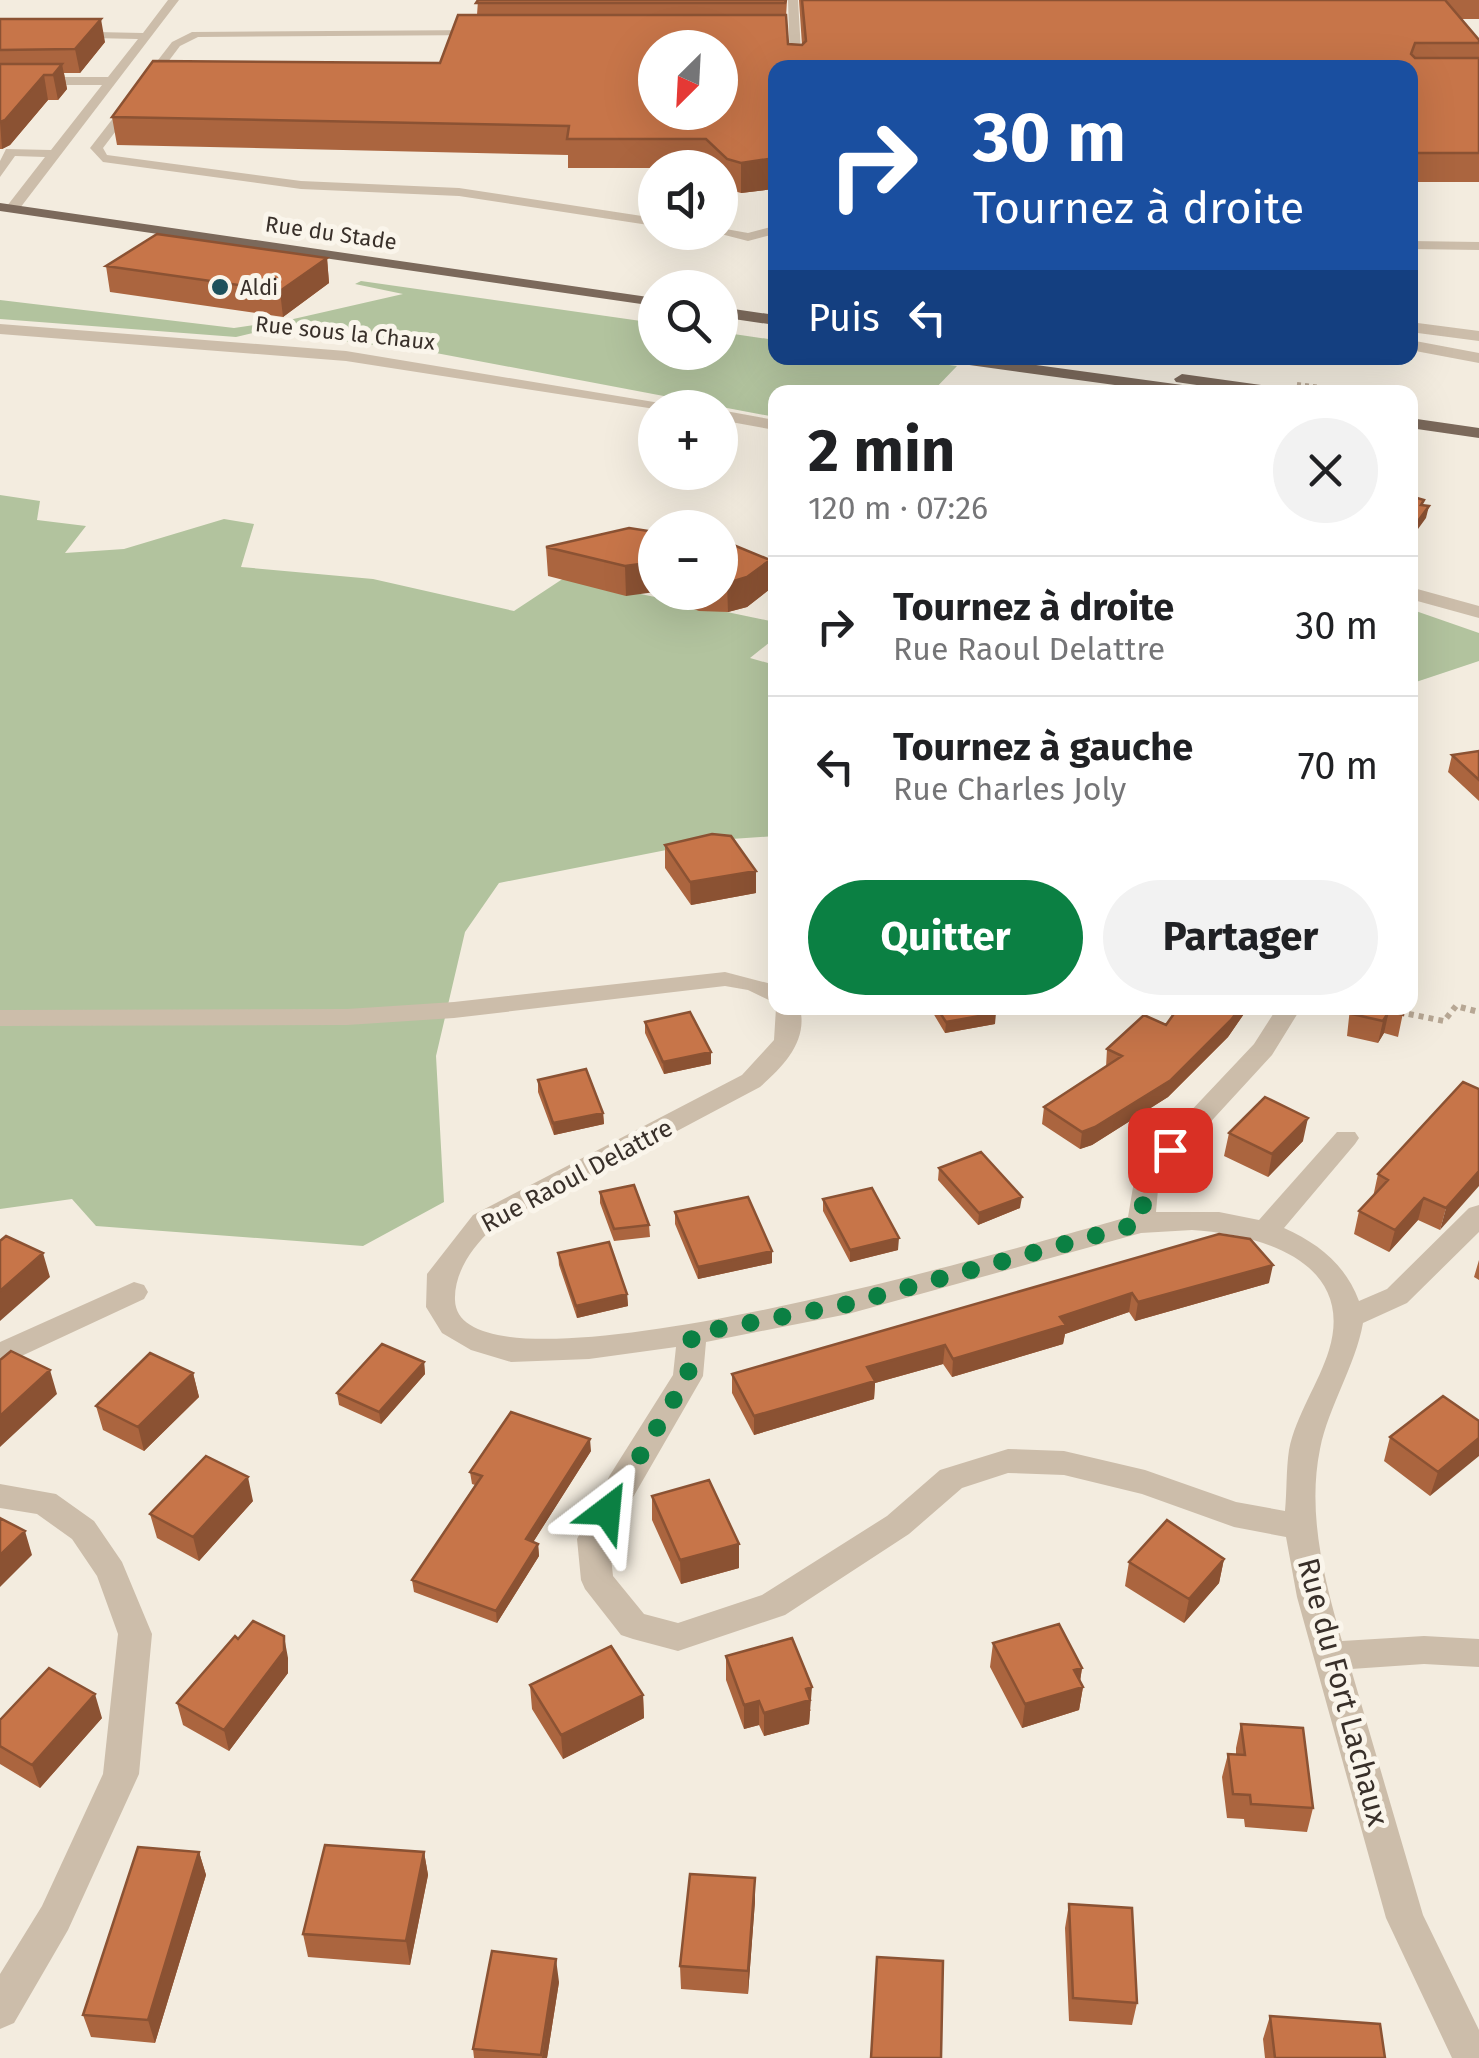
<!DOCTYPE html>
<html lang="fr">
<meta charset="utf-8">
<style>
:root{--surface:#fff;--page:#f2f2f2;--text:#202124;--muted:#757577;--line:#e0e0e0;--accent:#0b8043}
body{margin:0;font-family:"Fira Sans",sans-serif;background:var(--page);color:var(--text);height:100vh;display:flex;flex-direction:column;font-size:38px;white-space:nowrap}
*{box-sizing:border-box;margin:0}
p{font-size:32px;color:var(--muted)}
.icon{flex:none;width:55px;height:55px;fill:none;stroke:currentColor;stroke-width:2;stroke-linecap:round;stroke-linejoin:round}
.map{position:relative;flex:1;overflow:hidden}
.sheet{position:absolute;left:768px;top:385px;width:650px;height:630px;display:flex;flex-direction:column;background:var(--surface);border-radius:20px;box-shadow:0 10px 40px #0002}
.sheet>*{flex:none}
.hud{position:absolute;left:768px;top:60px;width:650px;height:305px;border-radius:20px;box-shadow:0 10px 40px #0002;background:#1a4fa0;color:#fff;overflow:hidden}
.needle{width:65px;rotate:204deg}
.tools{position:absolute;left:638px;top:30px;display:grid;gap:20px}
.tools a{display:grid;place-items:center;width:100px;height:100px;border-radius:50%;background:var(--surface);box-shadow:0 10px 40px #0002;font-size:50px}
.pin{position:absolute;display:grid;place-items:center;width:85px;height:85px;color:#fff;margin:-42px;border-radius:20px;box-shadow:0 5px 15px #0006}
.me{position:absolute;width:110px;margin:-55px;rotate:29deg;stroke-linejoin:round;filter:drop-shadow(0 0 8px #0008)}
.turn{display:flex;align-items:center;gap:35px;height:210px;padding:0 40px;font-size:45px}
.turn .icon{width:130px;height:130px;stroke-width:2.5}
.turn b{display:block;font-size:70px;line-height:85px}
.then{display:flex;align-items:center;height:95px;padding:0 40px;background:#0003;gap:20px;font-size:38px}
.round{display:grid;place-items:center;flex:none;width:105px;height:105px;border-radius:52px;background:var(--page)}
.head{display:flex;align-items:center;justify-content:space-between;height:170px;padding:0 40px}
h1{font-size:60px;font-weight:700;line-height:75px}
.button{display:flex;gap:20px;margin-top:auto;padding:20px 40px}
.button a{flex:1;height:115px;border-radius:60px;background:var(--accent);color:#fff;font-size:40px;font-weight:700;line-height:115px;text-align:center}
.button a+a{background:var(--page);color:var(--text)}
ul{padding:0;list-style:none}
li{display:flex;align-items:center;gap:30px;height:140px;padding:0 40px;border-top:2px solid var(--line)}
li div{flex:1}
li b{display:block;font-size:38px}
li em{font-style:normal}
.map>svg:first-child{display:block}
</style>
<div class="map">
<svg width="1479" height="2058" viewBox="0 0 1479 2058">
<rect width="100%" height="100%" fill="#f3ecdf"/>
<path fill="#b2c39e" d="M361 281 655 323V352H720V332L775 340V358H895L957 366 932 392H775V417L420 350 257 332 236 337 0 319V300L234 328 289 320 403 294 355 284Z
M0 495 40 501 37 520 86 526 65 553 124 549 224 519 254 524 241 567 373 579 514 611 564 578 775 622V638L750 658 775 665V836L717 840 499 883 465 932 436 1056 444 1202 363 1246 96 1226 72 1199 0 1209Z
M1410 609 1479 633V661L1410 684Z"/>
<g fill="none" stroke-linecap="round" stroke-linejoin="round">
<path stroke="#b7a794" stroke-width="4" stroke-dasharray="4 4" stroke-linecap="butt" d="M1297 384 1360 392"/>
<path stroke="#b7a794" stroke-width="6" stroke-dasharray="5 5" stroke-linecap="butt" d="M1399 1012 1444 1021 1456 1006 1479 1012"/>
<path fill="#ccbdaa" fill-rule="evenodd" d="M168 0H179L17 212H7V206L45 157 15 156 0 177V161L6 149 51 150 102 85H0V77H108L138 39 0 36V30L143 33Z
M788 0H798L802 68H790Z
M483 30 487 35 198 37 180 46 103 148 107 155 301 181 459 188 655 218V226L459 196 301 189 103 162 90 148 172 42 192 32Z
M775 226V234L748 241 713 232H720V228L748 233Z
M1410 241 1479 242V250L1410 249Z
M1410 322 1479 331V341L1410 332Z
M0 324 346 351 690 408 655 409 346 361 0 334Z
M1410 340 1479 353V363L1410 350Z
M720 410 775 420V430L720 420Z
M1410 587 1479 606V618L1410 599Z
M725 972 775 985V1003L748 990 725 986 454 1018 347 1025 0 1026V1010L347 1009 454 1002Z
M776 1008H800C808 1041 784 1066 760 1087 695 1121 631 1156 566 1190 543 1202 512 1213 492 1229 472 1247 454 1273 455 1300 458 1416 1055 1237 1128 1217L1136 1169 1254 1044 1277 1008H1301L1272 1055 1159 1178 1156 1212H1219L1259 1220 1337 1132H1355L1359 1138 1355 1144 1284 1228C1319 1244 1345 1264 1359 1301L1387 1289 1469 1208 1479 1205V1232L1407 1303 1363 1323C1355 1367 1329 1405 1320 1449 1307 1513 1324 1579 1342 1641L1424 1636 1479 1639V1667L1424 1664 1351 1669 1423 1915 1479 2030V2058H1452L1386 1918 1297 1597 1286 1537 1234 1527 1142 1494 1064 1475 1008 1473 962 1488 909 1534 785 1615 678 1651 633 1639 621 1635 585 1589 581 1580 577 1539 610 1475 673 1375 676 1347 589 1359 511 1362 471 1350 442 1333 426 1307 427 1274 473 1215 742 1075 774 1040ZM1192 1230C1259 1234 1356 1261 1329 1350 1319 1383 1296 1415 1289 1450 1286 1470 1287 1491 1285 1511L1236 1502 1145 1470 1064 1451 1008 1449 940 1470 887 1516 762 1595 678 1623 644 1614 613 1576 609 1539 703 1376 706 1342 848 1314 1141 1233Z
M134 1282 144 1285 148 1292 144 1299 0 1366V1342Z
M0 1484 56 1494 94 1521 122 1562 152 1634 139 1774 68 1930 14 2023 0 2029V1974L42 1906 103 1774 118 1634 97 1576 72 1539 37 1514 0 1508Z"/>
<path fill="#7b695b" fill-rule="evenodd" d="M0 203 655 298V306L0 211Z
M720 307 775 315V325L720 317Z
M947 358H985L1197 387 1205 392H1166L955 363Z
M1182 374 1276 387 1284 392H1245L1176 382 1174 379Z
M1410 418 1479 428V438L1410 428Z"/>
</g>
<path fill="#ab653f" d="M478 0H787L786 17 788 44 802 45 799 0H1479V19H1462L1479 40V182H1410V68H775L773 189 741 193 727 189 720 182V168H568V155L117 145 112 117 440 63 477 15Z
M0 19 105 42 80 73H64L67 89 58 100H48L10 145 2 149H0Z
M327 258 329 283 283 317 110 292 106 266Z
M655 532 626 596 548 576 546 547Z
M720 542 770 589 747 607 728 612 699 611 683 605 674 592H720Z
M1479 751V801L1448 772 1452 755Z
M665 845 756 871V893L691 905 665 868Z
M930 1008H993L995 1024 945 1033Z
M1178 1008H1248L1228 1037 1168 1097 1092 1145 1080 1149 1042 1124 1044 1107 1106 1067 1107 1049 1166 1025Z
M1350 1008H1404L1398 1037 1384 1033 1378 1043 1347 1036Z
M645 1022 711 1064 664 1074 645 1033Z
M538 1080 603 1113 604 1124 554 1135 538 1092Z
M1479 1089 1440 1230 1418 1220 1389 1252 1354 1234 1359 1211 1373 1197 1378 1174Z
M1229 1133 1303 1141 1268 1177 1224 1156Z
M939 1168 1020 1208 978 1225 938 1180Z
M600 1192 649 1225 650 1237 614 1241 600 1203Z
M823 1199 898 1250 850 1262 823 1211Z
M675 1212 772 1263 698 1279 675 1224Z
M1219 1234 1269 1283 1135 1321 1129 1312 1065 1334 1063 1344 952 1377 943 1364 875 1383 874 1399 754 1435 732 1393V1374Z
M558 1253 627 1294 628 1306 577 1318 559 1265Z
M1479 1260V1280L1474 1277Z
M424 1362 425 1374 381 1424 339 1405 337 1393Z
M193 1373 199 1397 144 1451 103 1430 96 1406Z
M1479 1421 1430 1496 1384 1461 1390 1437Z
M591 1451 533 1542 538 1544 539 1556 497 1623 414 1592 412 1580 475 1485 472 1484 470 1472Z
M652 1496 739 1568 681 1584 652 1520Z
M253 1501 199 1561 157 1538 150 1514Z
M1224 1559 1219 1583 1184 1623 1125 1586 1129 1562Z
M238 1639 288 1658V1673L229 1751 183 1725 177 1703Z
M993 1643 1082 1668 1080 1681 1083 1687 1079 1710 1022 1728 990 1667Z
M726 1656 811 1710 810 1711 809 1724 764 1736 759 1725 744 1729 726 1680Z
M530 1685 643 1695 644 1718 563 1759 532 1709Z
M102 1718 40 1788 0 1764V1720Z
M1241 1724 1313 1808 1307 1832 1245 1827 1244 1819 1227 1818 1222 1777 1228 1754H1236V1748Z
M199 1852 206 1875 155 2043 91 2037 83 2015Z
M424 1852 428 1875 410 1965 308 1957 303 1934Z
M755 1878V1901L748 1994 681 1989 680 1966Z
M1069 1904 1137 2003 1132 2025 1069 2021 1065 1928Z
M559 1982 547 2058H474L473 2049Z
M1270 2016 1385 2058H1265L1263 2039Z"/>
<path fill="#8b5233" d="M101 19 105 42 80 73 75 49Z
M62 64 67 89 58 100 53 75Z
M44 75 48 100 10 145 2 149 0 122Z
M775 158V187L773 189 741 193V163Z
M327 258 329 283 283 317 280 291Z
M1429 506 1426 518 1410 540V532Z
M770 560V589L747 607 728 612 727 583Z
M655 562V592L626 596 625 566Z
M756 871V893L691 905 690 882Z
M1240 1008H1248L1228 1037 1168 1097 1092 1145 1080 1149 1082 1132Z
M1389 1011 1384 1033 1378 1043 1383 1021Z
M996 1013 995 1024 945 1033 946 1022Z
M711 1052V1064L664 1074 663 1062Z
M603 1113 604 1124 554 1135 553 1123Z
M1308 1118 1303 1141 1268 1177 1272 1154Z
M1479 1171V1186L1440 1230 1446 1208Z
M1022 1197 1020 1208 978 1225 979 1213Z
M1424 1198 1418 1220 1389 1252 1395 1230Z
M899 1238 898 1250 850 1262V1250Z
M772 1251V1263L698 1279V1267Z
M43 1253 50 1277 0 1321V1291Z
M1273 1265 1269 1283 1135 1321 1138 1302Z
M1132 1293 1129 1312 1065 1334 1063 1344 952 1377 953 1359 1060 1317Z
M627 1294 628 1306 577 1318 576 1306Z
M945 1345 943 1364 875 1383 874 1399 754 1435V1416L867 1367Z
M424 1362 425 1374 381 1424 379 1412Z
M50 1370 57 1394 0 1447V1416Z
M193 1373 199 1397 144 1451 138 1427Z
M1479 1438V1456L1430 1496 1438 1472Z
M590 1439 591 1451 527 1552 526 1539Z
M248 1477 253 1501 199 1561 193 1537Z
M25 1531 32 1555 0 1587V1555Z
M538 1544 539 1556 497 1623 496 1611Z
M739 1544V1568L681 1584 680 1560Z
M1224 1559 1219 1583 1184 1623 1189 1599Z
M284 1636 288 1658V1673L229 1751 224 1730Z
M1082 1668 1079 1688 1083 1687 1079 1710 1022 1728 1025 1704 1074 1670Z
M812 1687 809 1724 764 1736V1713L806 1689Z
M95 1694 102 1718 40 1788 32 1765Z
M643 1695 644 1718 563 1759 561 1735Z
M759 1701V1725L744 1729V1705Z
M199 1852 206 1875 155 2043 148 2020Z
M424 1852 428 1875 410 1965 406 1941Z
M755 1878V1901L748 1994V1971Z
M556 1959 559 1982 547 2058H542Z"/>
<path fill="#c77549" stroke="#8b5233" stroke-width="2.5" fill-rule="evenodd" d="M478 0H786L785 3H476Z
M802 0H1445L1479 40V43H1415L1411 54 1415 58H1479V153H1410V68H775V158L741 163 727 159 706 139H567L569 126 112 117 153 61 440 63 458 15H786L788 44 802 45 806 41ZM655 48H720V112H655Z
M0 19H101L75 49 0 50Z
M0 64H62L53 75H44L5 120 0 122Z
M157 234 327 258 280 291 106 266Z
M1410 496 1424 500 1421 505 1429 506 1410 532Z
M629 528 655 532V562L625 566 546 547Z
M720 542 731 544 770 560 747 577 727 583 720 582Z
M1479 751V780L1452 755Z
M712 834 731 836 756 871 690 882 665 845Z
M937 1008H993L996 1013 946 1022Z
M1178 1008H1240L1231 1020 1171 1080 1095 1127 1082 1132 1044 1107 1122 1056 1107 1049 1144 1015 1166 1025Z
M1353 1008H1404L1403 1015 1389 1011 1383 1021 1352 1014Z
M690 1012 711 1052 663 1062 645 1022Z
M586 1069 603 1113 553 1123 538 1080Z
M1463 1082 1479 1089V1171L1446 1208 1424 1198 1395 1230 1359 1211 1388 1180 1378 1174Z
M1265 1097 1308 1118 1272 1154 1229 1133Z
M981 1152 1022 1197 979 1213 939 1168Z
M634 1185 649 1225 614 1229 600 1192Z
M872 1188 899 1238 850 1250 823 1199Z
M748 1197 772 1251 698 1267 675 1212Z
M1219 1234 1250 1239 1273 1265 1138 1302 1132 1293 1060 1317 1066 1325 953 1359 945 1345 867 1367 875 1381 754 1416 732 1374Z
M6 1236 43 1253 0 1291V1241Z
M609 1242 627 1294 576 1306 558 1253Z
M382 1344 424 1362 379 1412 337 1393Z
M11 1351 50 1370 0 1416V1360Z
M150 1353 193 1373 138 1427 96 1406Z
M1443 1396 1479 1421V1438L1438 1472 1390 1437Z
M511 1412 590 1439 526 1539 538 1544 496 1611 412 1580 482 1476 470 1472Z
M206 1456 248 1477 193 1537 150 1514Z
M709 1480 739 1544 680 1560 652 1496Z
M0 1518 25 1531 0 1555Z
M1167 1520 1224 1559 1189 1599 1129 1562Z
M253 1621 284 1636V1651L224 1730 177 1703 235 1636 238 1639Z
M1059 1624 1082 1668 1074 1670 1083 1687 1025 1704 993 1643Z
M792 1638 812 1687 806 1689 810 1700 764 1713 759 1701 744 1705 726 1656Z
M611 1646 643 1695 561 1735 530 1685Z
M49 1668 95 1694 32 1765 0 1746V1720Z
M1241 1724 1303 1728 1313 1808 1251 1804 1250 1795 1233 1794 1228 1754 1245 1755Z
M325 1845 424 1852 406 1941 303 1934Z
M138 1847 199 1852 148 2020 83 2015Z
M690 1874 755 1878 748 1971 680 1966Z
M1069 1904 1132 1908 1137 2003 1073 1998Z
M492 1951 556 1959 541 2055 473 2049Z
M877 1957 943 1961 941 2058H871Z
M1270 2016 1380 2024 1385 2058H1275Z"/>
<g fill="none" stroke-linecap="round" stroke-linejoin="round">
<path stroke="#0b8043" stroke-width="18" stroke-dasharray="0 32.4" d="M607 1511 688 1376 692 1334 848 1304 1141 1223 1146 1176 1170 1150"/>
</g>
<circle fill="#1e515b" stroke="#faf5eb" stroke-width="4" cx="220" cy="287" r="10"/>
<g text-anchor="middle" dominant-baseline="central" stroke-width="10" stroke-linejoin="round" paint-order="stroke">
<g font-size="22" fill="#39302a" stroke="#faf5eb">
<text transform="translate(331 233) rotate(8)">Rue du Stade</text>
<text transform="translate(345 333) rotate(6)">Rue sous la Chaux</text>
</g>
<g font-size="22" fill="#39302a" stroke="#faf5eb" text-anchor="start">
<text x="240" y="287">Aldi</text>
</g>
<g font-size="25" fill="#39302a" stroke="#faf5eb">
<text transform="translate(577 1176) rotate(-28)">Rue Raoul Delattre</text>
</g>
<g font-size="30" fill="#39302a" stroke="#faf5eb">
<text transform="translate(1343 1692) rotate(75)">Rue du Fort Lachaux</text>
</g>
</g>
</svg>
<div class="tools">
<a><svg class="needle" viewBox="-14 -14 28 28"><path d="M0-13l5 13h-10z" fill="#e53935"/><path d="M0 13l5-13h-10z" fill="#757577"/></svg></a>
<a><svg class="icon" aria-label="sound" viewBox="0 0 24 24"><path d="M4 9h4l5-4v14l-5-4H4zM17 9q2 3 0 6"/></svg></a>
<a><svg class="icon" aria-label="search" viewBox="0 0 24 24"><circle cx="10" cy="10" r="6"/><path d="M15 15l6 6"/></svg></a>
<a>+</a>
<a>−</a>
</div>
<div class="pin" style="left:1170px;top:1150px;background:#d93025"><svg class="icon" aria-label="arrive" viewBox="0 0 24 24"><path d="M6 21V4h12l-3 4 3 4H6"/></svg></div>
<svg class="me" style="left:607px;top:1511px" viewBox="-20 -20 40 40"><path d="M0-17L14 15 0 8-14 15z" fill="#0b8043" stroke="#fff" stroke-width="4"/></svg>
<div class="hud">
<div class="turn"><svg class="icon" aria-label="right" viewBox="0 0 24 24"><path d="M7 20v-9h11M14 6l5 5-5 5"/></svg><div><b>30 m</b>Tournez à droite</div></div>
<div class="then">Puis<svg class="icon" aria-label="left" viewBox="0 0 24 24"><path d="M17 20v-9H6M10 6l-5 5 5 5"/></svg></div>
</div>
<section class="sheet">
<div class="head"><div><h1>2 min</h1><p>120 m · 07:26</p></div><a class="round"><svg class="icon" aria-label="close" viewBox="0 0 24 24"><path d="M6 6l12 12M18 6L6 18"/></svg></a></div>
<ul>
<li><svg class="icon" aria-label="right" viewBox="0 0 24 24"><path d="M7 20v-9h11M14 6l5 5-5 5"/></svg><div><b>Tournez à droite</b><p>Rue Raoul Delattre</p></div><em>30 m</em></li>
<li><svg class="icon" aria-label="left" viewBox="0 0 24 24"><path d="M17 20v-9H6M10 6l-5 5 5 5"/></svg><div><b>Tournez à gauche</b><p>Rue Charles Joly</p></div><em>70 m</em></li>
</ul>
<div class="button"><a>Quitter</a><a>Partager</a></div>
</section>
</div>
